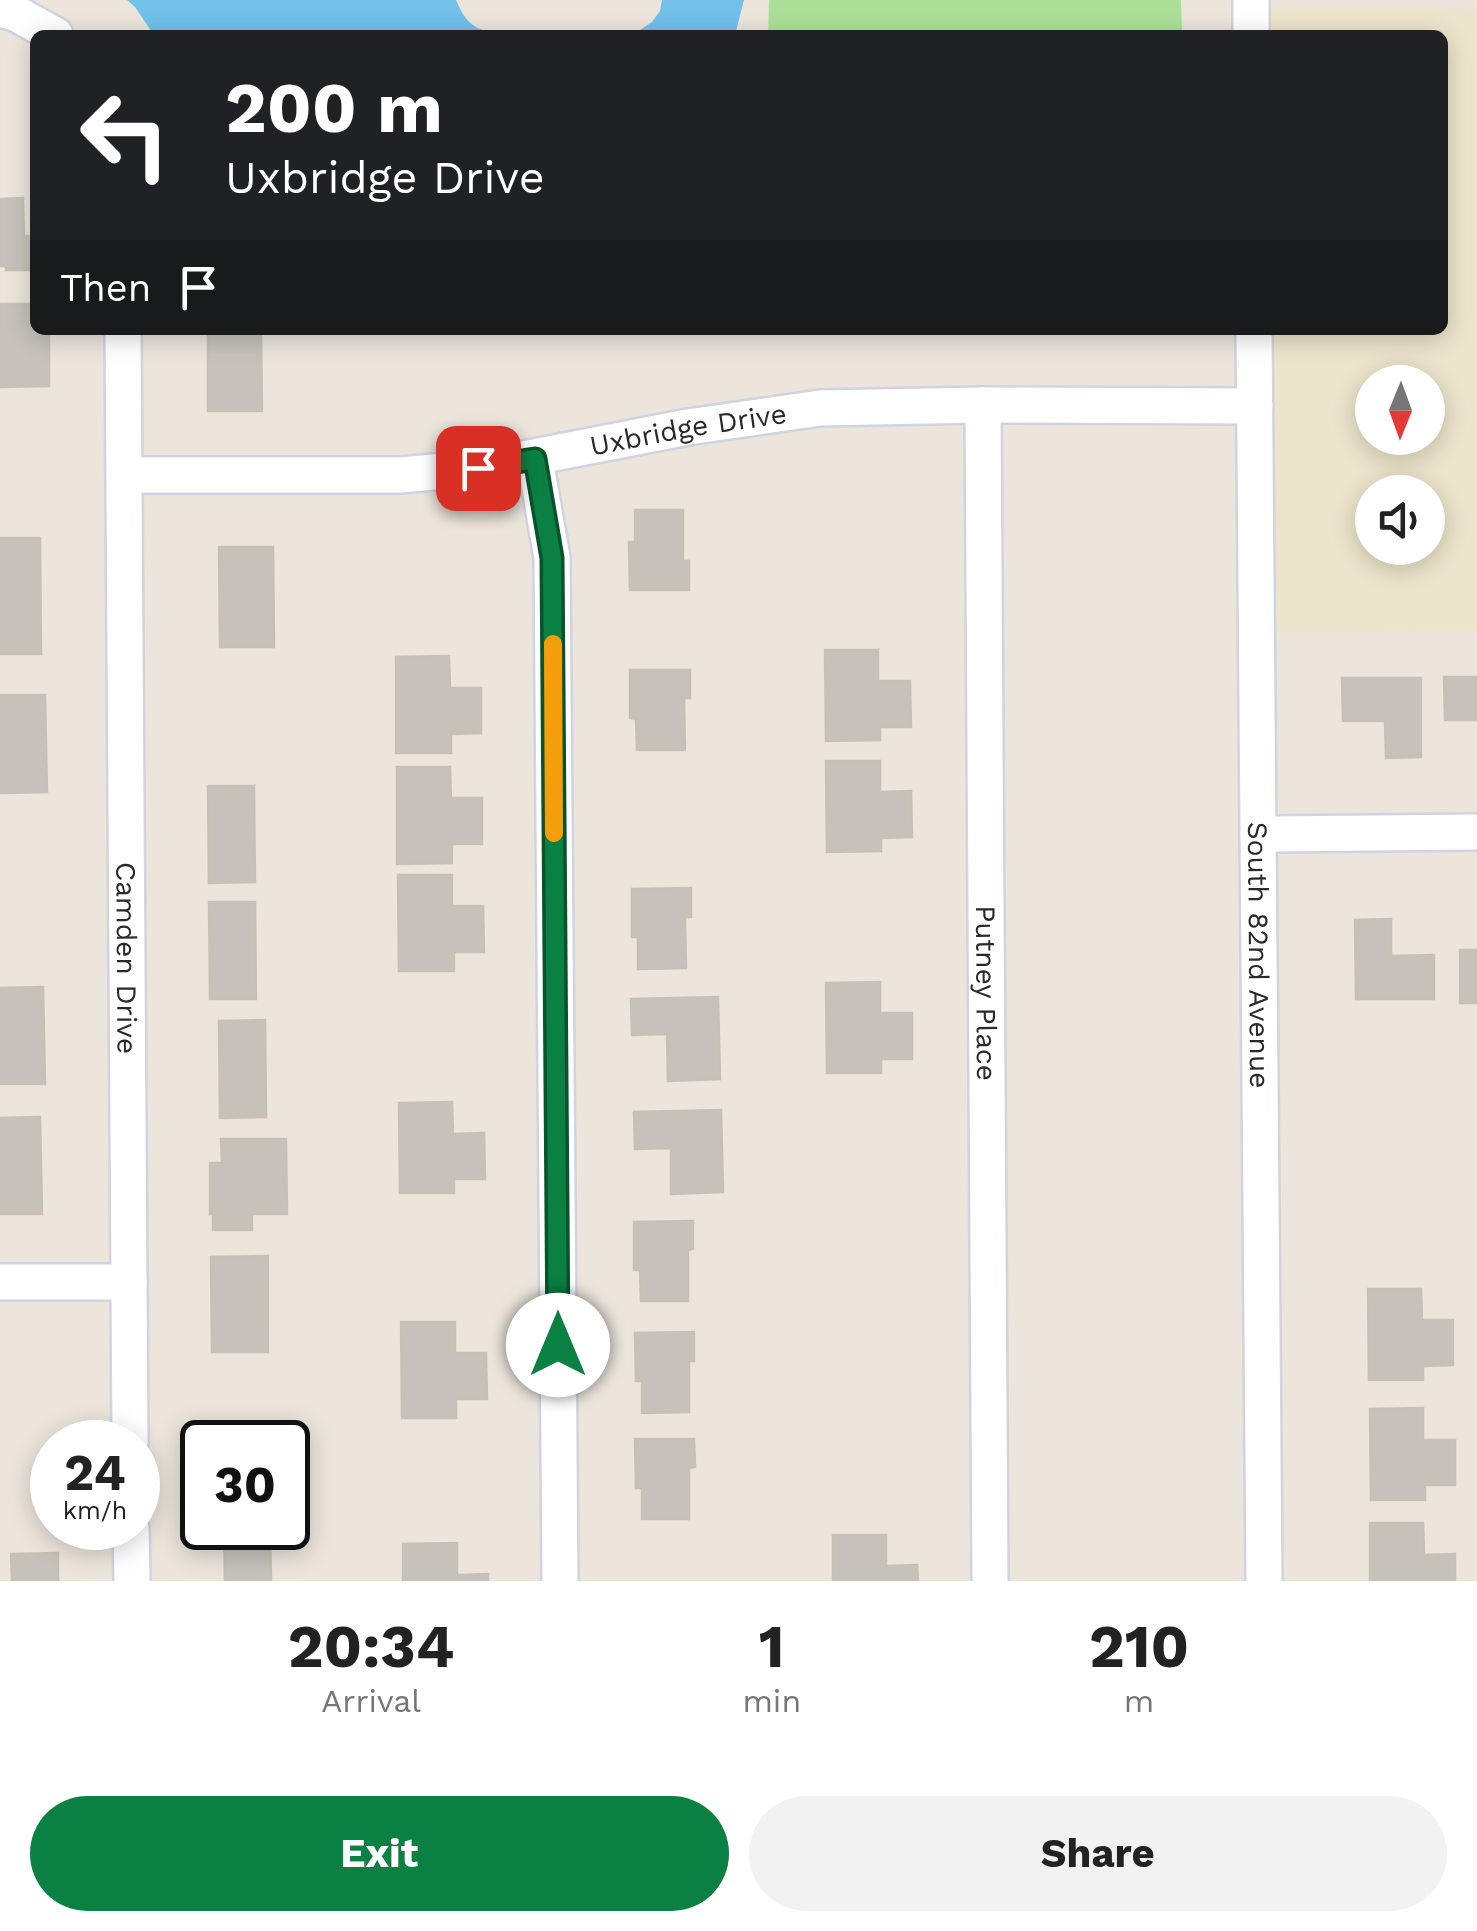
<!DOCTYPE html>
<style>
:root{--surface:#fff;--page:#f2f2f2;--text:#222;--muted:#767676;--accent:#0b8043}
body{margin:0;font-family:"Work Sans",sans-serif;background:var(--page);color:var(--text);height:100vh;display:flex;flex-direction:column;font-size:38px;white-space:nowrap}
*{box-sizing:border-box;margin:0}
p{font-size:32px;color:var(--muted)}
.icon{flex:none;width:55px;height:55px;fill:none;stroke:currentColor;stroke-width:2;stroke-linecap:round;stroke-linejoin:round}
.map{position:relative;height:1581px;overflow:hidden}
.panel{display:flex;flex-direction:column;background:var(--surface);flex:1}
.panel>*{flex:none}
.hud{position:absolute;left:30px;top:30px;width:1418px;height:305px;border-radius:15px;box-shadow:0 5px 25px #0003;background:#202124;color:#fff;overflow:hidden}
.needle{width:65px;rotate:181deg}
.tools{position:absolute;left:1355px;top:365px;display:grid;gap:20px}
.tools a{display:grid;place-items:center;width:90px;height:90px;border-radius:50%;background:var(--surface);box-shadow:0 5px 25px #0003;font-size:50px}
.speed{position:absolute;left:30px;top:1420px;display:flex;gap:20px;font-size:50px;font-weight:700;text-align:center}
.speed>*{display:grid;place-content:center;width:130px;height:130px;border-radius:50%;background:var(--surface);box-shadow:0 5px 25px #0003;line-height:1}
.speed small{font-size:25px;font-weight:400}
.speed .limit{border:5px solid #111;border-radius:15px;background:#fff;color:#111}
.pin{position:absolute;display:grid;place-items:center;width:85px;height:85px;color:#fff;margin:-42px;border-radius:20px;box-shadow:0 5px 15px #0006}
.me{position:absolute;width:110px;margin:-55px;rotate:0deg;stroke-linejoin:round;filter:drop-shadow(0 0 8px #0008)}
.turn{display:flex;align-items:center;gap:35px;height:210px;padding:0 30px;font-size:45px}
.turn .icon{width:130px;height:130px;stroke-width:2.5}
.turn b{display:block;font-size:70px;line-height:85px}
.then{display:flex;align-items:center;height:95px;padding:0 30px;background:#0003;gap:20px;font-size:38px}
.eta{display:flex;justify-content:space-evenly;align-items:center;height:170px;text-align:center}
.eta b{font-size:60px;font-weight:700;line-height:70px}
.primary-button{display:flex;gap:20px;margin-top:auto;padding:20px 30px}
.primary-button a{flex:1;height:115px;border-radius:60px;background:var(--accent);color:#fff;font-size:40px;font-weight:700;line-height:115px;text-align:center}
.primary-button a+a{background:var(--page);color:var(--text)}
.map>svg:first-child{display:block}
</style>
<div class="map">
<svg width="1477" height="1581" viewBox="0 0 1477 1581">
<rect width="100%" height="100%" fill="#ebe5db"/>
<path fill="#ece4cb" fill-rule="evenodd" d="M1264 8 1477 9V630L1272 631 1268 330H1442V35H1265ZM1372 382H1428V438H1372ZM1372 492H1428V548H1372Z"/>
<path fill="#ace099" d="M769 0H1181L1182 35H768Z"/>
<path fill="#71c1ea" d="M127 0H456C464 18 470 27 489 32L615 33 640 30 652 22 660 11 662 0H744L735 35H154L135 7Z"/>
<path fill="#c6c2bb" stroke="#c6c1b5" stroke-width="2.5" d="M23 198 24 236H35V270H6V266H0V199Z
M0 304H35V330L49 332V386L0 387Z
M208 330H261L262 411H208Z
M635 510H683V561H689V590H630L629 542H635Z
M0 538H40L41 654H0Z
M219 547H273L274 647H220Z
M825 650H878V681H910L911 727H880V740L826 741Z
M449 656 450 688H481V733L451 734V753H396V657Z
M630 670H690V698H684L685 750H637L636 719 630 718Z
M1444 677H1477V720H1445Z
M1342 678H1421V757L1386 758 1385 721H1343Z
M0 695H45L47 792 0 793Z
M826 761H880V792L911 791 912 837 881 838V851L827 852Z
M397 767H450L451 798H482V844H452V863L397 864Z
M208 786H254L255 882 209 883Z
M398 875H452V906H483L484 952H454V971H399Z
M691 888V917H685L686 968 638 969V937H632V889Z
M209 902H255L256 999H210Z
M1391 919V956L1434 955V999H1356L1355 920Z
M1460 950H1477V1003H1460Z
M880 982V1013H912V1059H881V1073H827L826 983Z
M43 987 45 1084H0V988Z
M718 997 720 1079 668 1081 667 1034 632 1035 631 999Z
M265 1020 266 1117 220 1118 219 1021Z
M452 1102 453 1134 484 1133 485 1179H454V1193H400L399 1103Z
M721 1110 723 1192 671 1194V1148L635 1149 634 1112Z
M40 1117 42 1214H0V1118Z
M221 1139H286L287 1214H252V1230H213V1213L210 1214V1163H222Z
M693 1221V1249L688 1250V1301H641L640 1270H634V1222Z
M268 1256V1352H212L211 1257Z
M1368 1289H1421L1422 1320H1453V1365L1423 1366V1380H1369Z
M401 1322H455V1353H486L487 1399H456V1418H402Z
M694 1332V1361H689V1412L642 1413V1381H636L635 1333Z
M1423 1408V1440H1455V1485H1425V1500H1371L1370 1409Z
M635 1439H694L695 1467 689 1468V1519H642V1488H636Z
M1370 1523H1423L1424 1555 1455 1554V1581H1370Z
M224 1528H270L271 1581H225Z
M833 1535H886V1566L917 1565 918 1581H833Z
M457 1543V1575L488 1574V1581H403V1544Z
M58 1553V1581H12L11 1554Z"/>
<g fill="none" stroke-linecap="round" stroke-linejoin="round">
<defs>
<g id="street">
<path d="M1251 0V35"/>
<path d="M0 9 15 13 55 35"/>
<path id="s1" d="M123 330 130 1442"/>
<path id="s2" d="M1254 330 1264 1581"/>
<path id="s3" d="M983 405 990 1581"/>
<path d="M535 459 552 558 560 1581"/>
<path id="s4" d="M124 475H401L477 468 688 427 820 408 983 405 1255 406"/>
<path d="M1258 834 1477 832"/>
<path d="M0 1282H129"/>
<path d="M131 1528 132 1581"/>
</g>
</defs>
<use href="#street" stroke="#d1d3e2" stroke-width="40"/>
<use href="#street" stroke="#fff" stroke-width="35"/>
</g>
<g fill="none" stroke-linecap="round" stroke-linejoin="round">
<defs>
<path id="route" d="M478 468 535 459 552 558 558 1345"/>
</defs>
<use href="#route" stroke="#07532c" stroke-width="25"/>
<use href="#route" stroke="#0b8043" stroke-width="18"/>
<path stroke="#f59e0b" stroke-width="18" d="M553 644 554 833"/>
</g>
<g text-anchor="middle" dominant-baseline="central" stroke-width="8" stroke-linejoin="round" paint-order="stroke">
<g font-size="28" fill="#292929" stroke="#fff">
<text stroke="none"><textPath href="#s4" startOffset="568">Uxbridge Drive</textPath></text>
<text stroke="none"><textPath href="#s2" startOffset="625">South 82nd Avenue</textPath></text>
<text stroke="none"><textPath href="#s1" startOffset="628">Camden Drive</textPath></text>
<text stroke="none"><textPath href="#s3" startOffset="588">Putney Place</textPath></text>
</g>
</g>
</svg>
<div class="tools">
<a><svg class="needle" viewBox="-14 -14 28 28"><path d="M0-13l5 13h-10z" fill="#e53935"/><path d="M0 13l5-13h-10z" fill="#767676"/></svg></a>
<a><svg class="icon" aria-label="sound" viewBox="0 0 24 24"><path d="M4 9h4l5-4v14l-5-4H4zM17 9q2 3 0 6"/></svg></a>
</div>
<div class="speed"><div>24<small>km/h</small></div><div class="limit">30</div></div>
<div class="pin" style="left:478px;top:468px;background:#d93025"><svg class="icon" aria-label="arrive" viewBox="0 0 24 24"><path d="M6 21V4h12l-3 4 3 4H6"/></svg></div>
<svg class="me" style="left:558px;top:1345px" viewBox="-20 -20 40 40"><circle r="19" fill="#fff"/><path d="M0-13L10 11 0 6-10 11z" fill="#0b8043"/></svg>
<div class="hud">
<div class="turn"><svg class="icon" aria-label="left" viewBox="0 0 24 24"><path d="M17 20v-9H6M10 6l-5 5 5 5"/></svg><div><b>200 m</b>Uxbridge Drive</div></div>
<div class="then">Then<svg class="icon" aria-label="arrive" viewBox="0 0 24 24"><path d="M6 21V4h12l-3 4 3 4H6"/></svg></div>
</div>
</div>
<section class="panel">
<div class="eta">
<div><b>20:34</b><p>Arrival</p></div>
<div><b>1</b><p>min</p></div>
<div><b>210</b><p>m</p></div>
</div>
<div class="primary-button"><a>Exit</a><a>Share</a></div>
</section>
